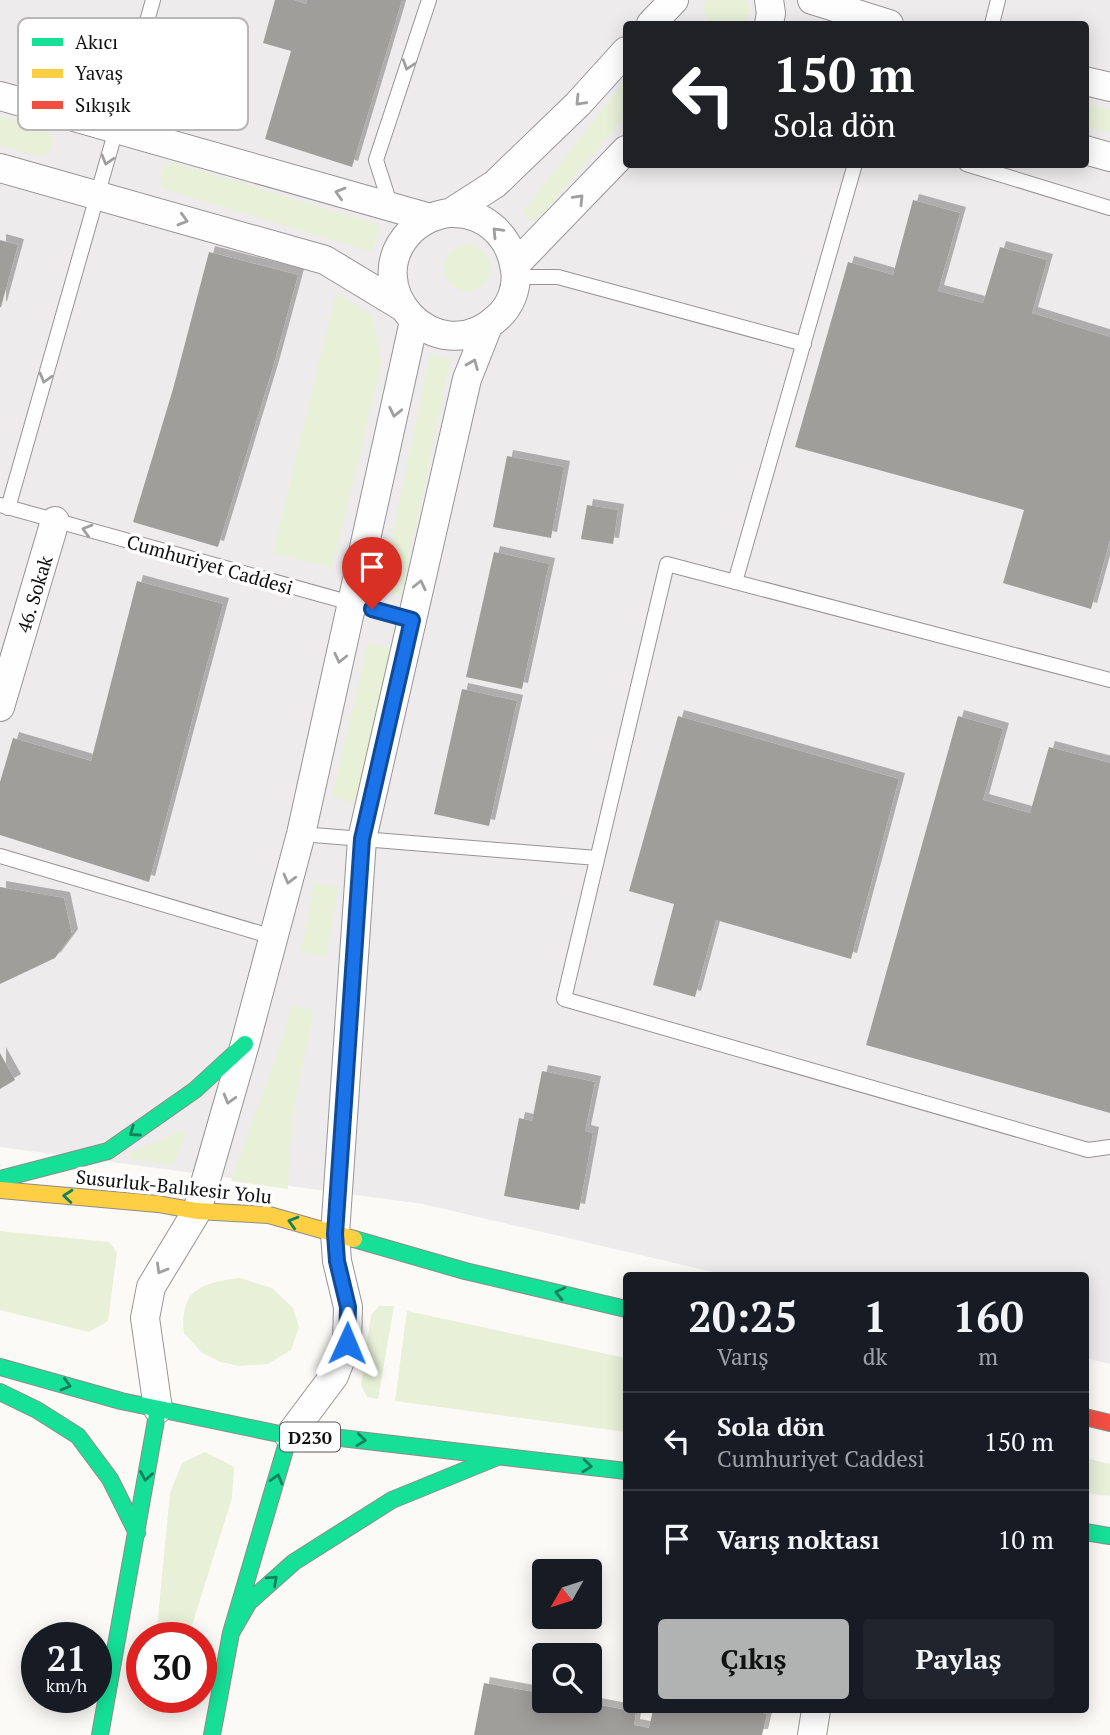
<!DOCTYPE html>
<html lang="tr">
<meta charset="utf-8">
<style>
:root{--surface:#171b24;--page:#20242c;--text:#f1f3f6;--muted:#9ea1a6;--line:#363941;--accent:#b1b2b2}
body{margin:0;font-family:"PT Serif",serif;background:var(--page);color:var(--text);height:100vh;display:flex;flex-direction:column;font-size:26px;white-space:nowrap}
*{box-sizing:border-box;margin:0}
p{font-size:23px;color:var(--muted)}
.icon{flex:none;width:38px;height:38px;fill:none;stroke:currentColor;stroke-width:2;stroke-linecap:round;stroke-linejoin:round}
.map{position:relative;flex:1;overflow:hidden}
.drawer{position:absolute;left:623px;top:1272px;width:466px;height:441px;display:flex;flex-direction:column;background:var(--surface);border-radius:7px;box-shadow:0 4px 18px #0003}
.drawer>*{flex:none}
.hud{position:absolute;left:623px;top:21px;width:466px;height:147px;border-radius:7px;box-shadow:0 4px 18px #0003;background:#202124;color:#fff;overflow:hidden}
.needle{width:46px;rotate:231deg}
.controls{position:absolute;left:532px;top:1559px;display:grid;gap:14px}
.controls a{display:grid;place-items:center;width:70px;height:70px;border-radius:7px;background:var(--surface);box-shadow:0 4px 18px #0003;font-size:35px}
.speed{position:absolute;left:21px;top:1622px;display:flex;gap:14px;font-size:35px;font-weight:700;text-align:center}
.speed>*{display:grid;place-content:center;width:91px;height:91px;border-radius:50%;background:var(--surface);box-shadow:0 4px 18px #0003;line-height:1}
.speed small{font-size:18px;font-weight:400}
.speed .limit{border:10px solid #d22;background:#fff;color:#111}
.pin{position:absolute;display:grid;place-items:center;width:60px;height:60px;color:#fff;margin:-72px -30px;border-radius:50% 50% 50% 0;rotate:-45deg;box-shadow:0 0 7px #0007}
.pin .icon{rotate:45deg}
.me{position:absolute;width:77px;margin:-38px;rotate:1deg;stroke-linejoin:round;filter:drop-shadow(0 0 5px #0008)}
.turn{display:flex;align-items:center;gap:24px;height:147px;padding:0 35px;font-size:32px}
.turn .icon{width:91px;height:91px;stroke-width:2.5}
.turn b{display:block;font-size:49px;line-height:60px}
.eta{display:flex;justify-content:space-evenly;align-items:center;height:119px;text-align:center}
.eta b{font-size:42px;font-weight:800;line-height:49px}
.action{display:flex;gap:14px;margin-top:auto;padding:14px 35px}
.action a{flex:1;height:80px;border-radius:7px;background:var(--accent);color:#111;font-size:28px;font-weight:800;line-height:80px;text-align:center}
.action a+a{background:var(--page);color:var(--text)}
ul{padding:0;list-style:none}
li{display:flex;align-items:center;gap:21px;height:98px;padding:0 35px;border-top:2px solid var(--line)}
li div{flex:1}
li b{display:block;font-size:26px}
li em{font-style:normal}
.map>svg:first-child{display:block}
</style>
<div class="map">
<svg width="1110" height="1735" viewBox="0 0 1110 1735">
<defs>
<filter id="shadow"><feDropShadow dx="6" dy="-6" stdDeviation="0" flood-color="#0004"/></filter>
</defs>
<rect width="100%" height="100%" fill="#fcfaf6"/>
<path fill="#eeebec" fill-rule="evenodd" d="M0 0H1110V1364L1085 1358V1276H730L423 1204 0 1147ZM626 24H1085V164H626Z"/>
<path fill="#e8f0d8" d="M706 0H747C751 9 750 17 744 24H709L703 10Z
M626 79V115L540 217 530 220 523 211Z
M1085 103 1110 110V133L1085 126Z
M0 116 46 129 54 141 49 152 38 156 0 145Z
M171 162 380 225 372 252 164 189 160 178 163 167Z
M444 268a23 23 0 1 1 46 0a23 23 0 1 1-46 0Z
M336 292 372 316 382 362 332 568 273 553Z
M430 354 451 359 401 595 381 591Z
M368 643 392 649 356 803 332 797Z
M314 883 338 887 326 956 301 952Z
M291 1005 314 1011 292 1117 288 1189 231 1181 285 1031Z
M182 1130 186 1135 173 1165 129 1159V1154Z
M0 1231 109 1242 117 1252 108 1321 89 1332 0 1310Z
M240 1278 272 1288 293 1308 299 1327 291 1350 268 1364 239 1366 221 1362 202 1353 184 1333C179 1289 202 1283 240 1278Z
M379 1306H394L378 1399 367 1397 361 1385 371 1315Z
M407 1311 626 1358V1432L395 1401Z
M205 1452 234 1467 232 1498 188 1638H156L170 1493 182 1463Z
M1085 1458 1110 1464V1496L1085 1493Z"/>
<path fill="#a09e9b" filter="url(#shadow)" d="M275 0H294L306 4 307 0H402L352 167 265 139 291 51 263 43Z
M913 200 960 213 938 291 983 303 1000 247 1047 260 1032 313 1110 337V540L1091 609 1003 583 1024 510 795 447 848 262 893 275Z
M0 240 18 245 1 307H0Z
M209 252 298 275 273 367 218 547 133 522 173 389Z
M507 456 564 467 551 538 493 527Z
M587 505 618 510 613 544 581 539Z
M494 552 549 564 522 689 466 677Z
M137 581 223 604 149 882 0 835V782L13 738 91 761Z
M462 689 517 701 489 826 434 814Z
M678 716 899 779 851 959 716 920 695 997 653 985 674 904 629 891Z
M958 716 1003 729 983 800 1030 813 1049 747 1110 763V1113L866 1045Z
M0 887 64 898 72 935 55 958 0 984Z
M0 1053 15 1080 0 1089Z
M542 1071 595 1082 585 1131 593 1133 579 1210 504 1196 519 1118 532 1121Z
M484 1683 544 1694V1701H580L636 1712 634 1725 649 1728 653 1710H748L767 1714 762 1735H474Z"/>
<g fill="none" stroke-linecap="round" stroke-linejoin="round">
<defs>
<path id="lane" d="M992 24 998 0
M966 164 1110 208
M391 207 376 160 429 0
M516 277H558L804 344
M0 505 412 620
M8 508 153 0
M735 582 855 164
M1110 680 667 564 564 999 1088 1150 1110 1147
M301 834 597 858
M0 856 273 937"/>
<path id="street" d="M769 0 771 13 769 24
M812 0 889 24
M651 24 674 0
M1085 81 1110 87
M0 96 430 218C436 216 444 213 450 213 486 211 511 238 515 270 518 288 510 307 497 318 436 374 355 285 412 230 417 225 424 221 430 218
M1085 150 1110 157
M0 168 325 260 401 306
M450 213 495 184 578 104 626 51
M515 265 626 150
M0 707 55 521
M158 1409 145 1318 151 1287 197 1211 245 1044 301 834 414 321
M289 1436 334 1376 347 1343 348 1307 337 1261 335 1234 362 839 467 379 488 326
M812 1735 816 1710"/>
<path id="fast" d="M0 1179 108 1151 195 1090 245 1044
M354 1239 465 1271 626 1309
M0 1367 121 1401 289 1436 341 1438 626 1471
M0 1392 37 1410 78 1436 110 1479 137 1533
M1085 1532 1110 1536
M231 1633 249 1602 294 1562 392 1500 495 1458
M100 1735 158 1409
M212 1735 231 1633 289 1436"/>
<path id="slow" d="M0 1190 158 1204 197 1211 269 1215 354 1239"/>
<path id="jam" d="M1085 1417 1110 1423"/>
</defs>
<use href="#lane" stroke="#969594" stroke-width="16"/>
<use href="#street" stroke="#969594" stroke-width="30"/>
<use href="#fast" stroke="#8d8c8a" stroke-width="18"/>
<use href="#slow" stroke="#8d8c8a" stroke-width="18"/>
<use href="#jam" stroke="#8d8c8a" stroke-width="18"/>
<use href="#lane" stroke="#fffefe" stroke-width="14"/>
<use href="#street" stroke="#fffefe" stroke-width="28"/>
<use href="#fast" stroke="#16e098" stroke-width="16"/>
<use href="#slow" stroke="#ffcf43" stroke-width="16"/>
<use href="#jam" stroke="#f24e42" stroke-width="16"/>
</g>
<defs><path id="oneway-chevron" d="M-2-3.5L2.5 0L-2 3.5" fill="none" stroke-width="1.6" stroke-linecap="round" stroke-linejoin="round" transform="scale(1.75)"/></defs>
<g stroke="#9f9f9f">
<use href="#oneway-chevron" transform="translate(408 65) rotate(108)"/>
<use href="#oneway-chevron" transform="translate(580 101) rotate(134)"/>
<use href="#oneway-chevron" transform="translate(107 160) rotate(106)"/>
<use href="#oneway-chevron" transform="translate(340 193) rotate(-164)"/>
<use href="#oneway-chevron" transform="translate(579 199) rotate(-46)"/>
<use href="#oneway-chevron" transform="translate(183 220) rotate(16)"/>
<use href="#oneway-chevron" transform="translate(497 232) rotate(-134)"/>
<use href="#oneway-chevron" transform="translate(473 364) rotate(-68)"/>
<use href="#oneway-chevron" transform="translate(45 378) rotate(106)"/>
<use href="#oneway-chevron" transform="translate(395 412) rotate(102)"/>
<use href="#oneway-chevron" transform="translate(87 530) rotate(-164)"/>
<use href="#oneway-chevron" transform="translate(420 585) rotate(-77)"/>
<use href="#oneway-chevron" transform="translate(340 658) rotate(103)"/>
<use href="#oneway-chevron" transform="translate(289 879) rotate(105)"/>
<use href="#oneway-chevron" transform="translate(229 1099) rotate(106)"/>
<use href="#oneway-chevron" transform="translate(161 1269) rotate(120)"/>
</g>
<g stroke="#13825b">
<use href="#oneway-chevron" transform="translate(134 1132) rotate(145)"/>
<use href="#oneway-chevron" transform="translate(68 1196) rotate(-175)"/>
<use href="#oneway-chevron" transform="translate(293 1222) rotate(-164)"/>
<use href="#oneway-chevron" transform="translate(560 1293) rotate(-167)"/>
<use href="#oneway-chevron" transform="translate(66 1385) rotate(16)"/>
<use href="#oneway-chevron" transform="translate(361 1440) rotate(7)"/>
<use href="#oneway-chevron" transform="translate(587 1466) rotate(6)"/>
<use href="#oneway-chevron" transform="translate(146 1476) rotate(100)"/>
<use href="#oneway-chevron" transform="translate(277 1479) rotate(-74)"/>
<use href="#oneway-chevron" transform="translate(273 1580) rotate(-42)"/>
</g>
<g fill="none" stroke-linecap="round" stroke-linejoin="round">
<defs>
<path id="route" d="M347 1343 348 1307 337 1261 335 1234 362 839 412 620 372 609"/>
</defs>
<use href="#route" stroke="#114b97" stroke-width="18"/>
<use href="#route" stroke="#1a73e8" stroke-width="12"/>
</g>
<g text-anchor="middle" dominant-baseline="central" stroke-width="7" stroke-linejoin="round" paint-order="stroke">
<rect fill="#fff" stroke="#585858" stroke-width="2" x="280" y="1422.5" width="60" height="29" rx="5"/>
<g font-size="18" font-weight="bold" fill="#101010">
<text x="310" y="1437">D230</text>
</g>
<g font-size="19" fill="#101010" stroke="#fff">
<text transform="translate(210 564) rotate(16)">Cumhuriyet Caddesi</text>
<text transform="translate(34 594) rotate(-73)">46. Sokak</text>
<text transform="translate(174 1186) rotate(6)">Susurluk-Balıkesir Yolu</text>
</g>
</g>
<rect x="18" y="18" width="230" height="112" rx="10" fill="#fff" stroke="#b7b7b7" stroke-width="2"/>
<rect x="32" y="38" width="31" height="8" fill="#16e098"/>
<rect x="32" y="69" width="31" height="9" fill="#ffcf43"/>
<rect x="32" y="101" width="31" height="8" fill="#f24e42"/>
<g font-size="19" fill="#101010">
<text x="75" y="49">Akıcı</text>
<text x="75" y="80">Yavaş</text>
<text x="75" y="112">Sıkışık</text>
</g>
</svg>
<div class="controls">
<a><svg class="needle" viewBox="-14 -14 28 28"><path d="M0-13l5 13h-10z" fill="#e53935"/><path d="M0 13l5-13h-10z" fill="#9ea1a6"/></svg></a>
<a><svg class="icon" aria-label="search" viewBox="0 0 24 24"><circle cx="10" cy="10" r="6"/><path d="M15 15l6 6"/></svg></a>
</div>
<div class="speed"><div>21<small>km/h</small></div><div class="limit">30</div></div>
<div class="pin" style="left:372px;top:609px;background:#d93025"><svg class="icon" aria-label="arrive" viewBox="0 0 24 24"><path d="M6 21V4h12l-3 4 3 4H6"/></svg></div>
<svg class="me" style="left:347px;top:1343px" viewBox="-20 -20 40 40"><path d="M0-17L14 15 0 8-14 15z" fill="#1a73e8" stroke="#fff" stroke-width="4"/></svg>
<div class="hud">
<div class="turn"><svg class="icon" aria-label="left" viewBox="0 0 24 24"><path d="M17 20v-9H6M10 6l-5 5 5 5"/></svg><div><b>150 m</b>Sola dön</div></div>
</div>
<section class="drawer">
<div class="eta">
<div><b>20:25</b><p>Varış</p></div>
<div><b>1</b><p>dk</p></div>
<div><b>160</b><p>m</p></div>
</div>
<ul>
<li><svg class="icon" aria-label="left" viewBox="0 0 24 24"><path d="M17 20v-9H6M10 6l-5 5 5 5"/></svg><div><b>Sola dön</b><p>Cumhuriyet Caddesi</p></div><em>150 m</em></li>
<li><svg class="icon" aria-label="arrive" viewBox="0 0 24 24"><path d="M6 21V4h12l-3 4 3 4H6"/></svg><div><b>Varış noktası</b></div><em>10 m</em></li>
</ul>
<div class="action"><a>Çıkış</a><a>Paylaş</a></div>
</section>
</div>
